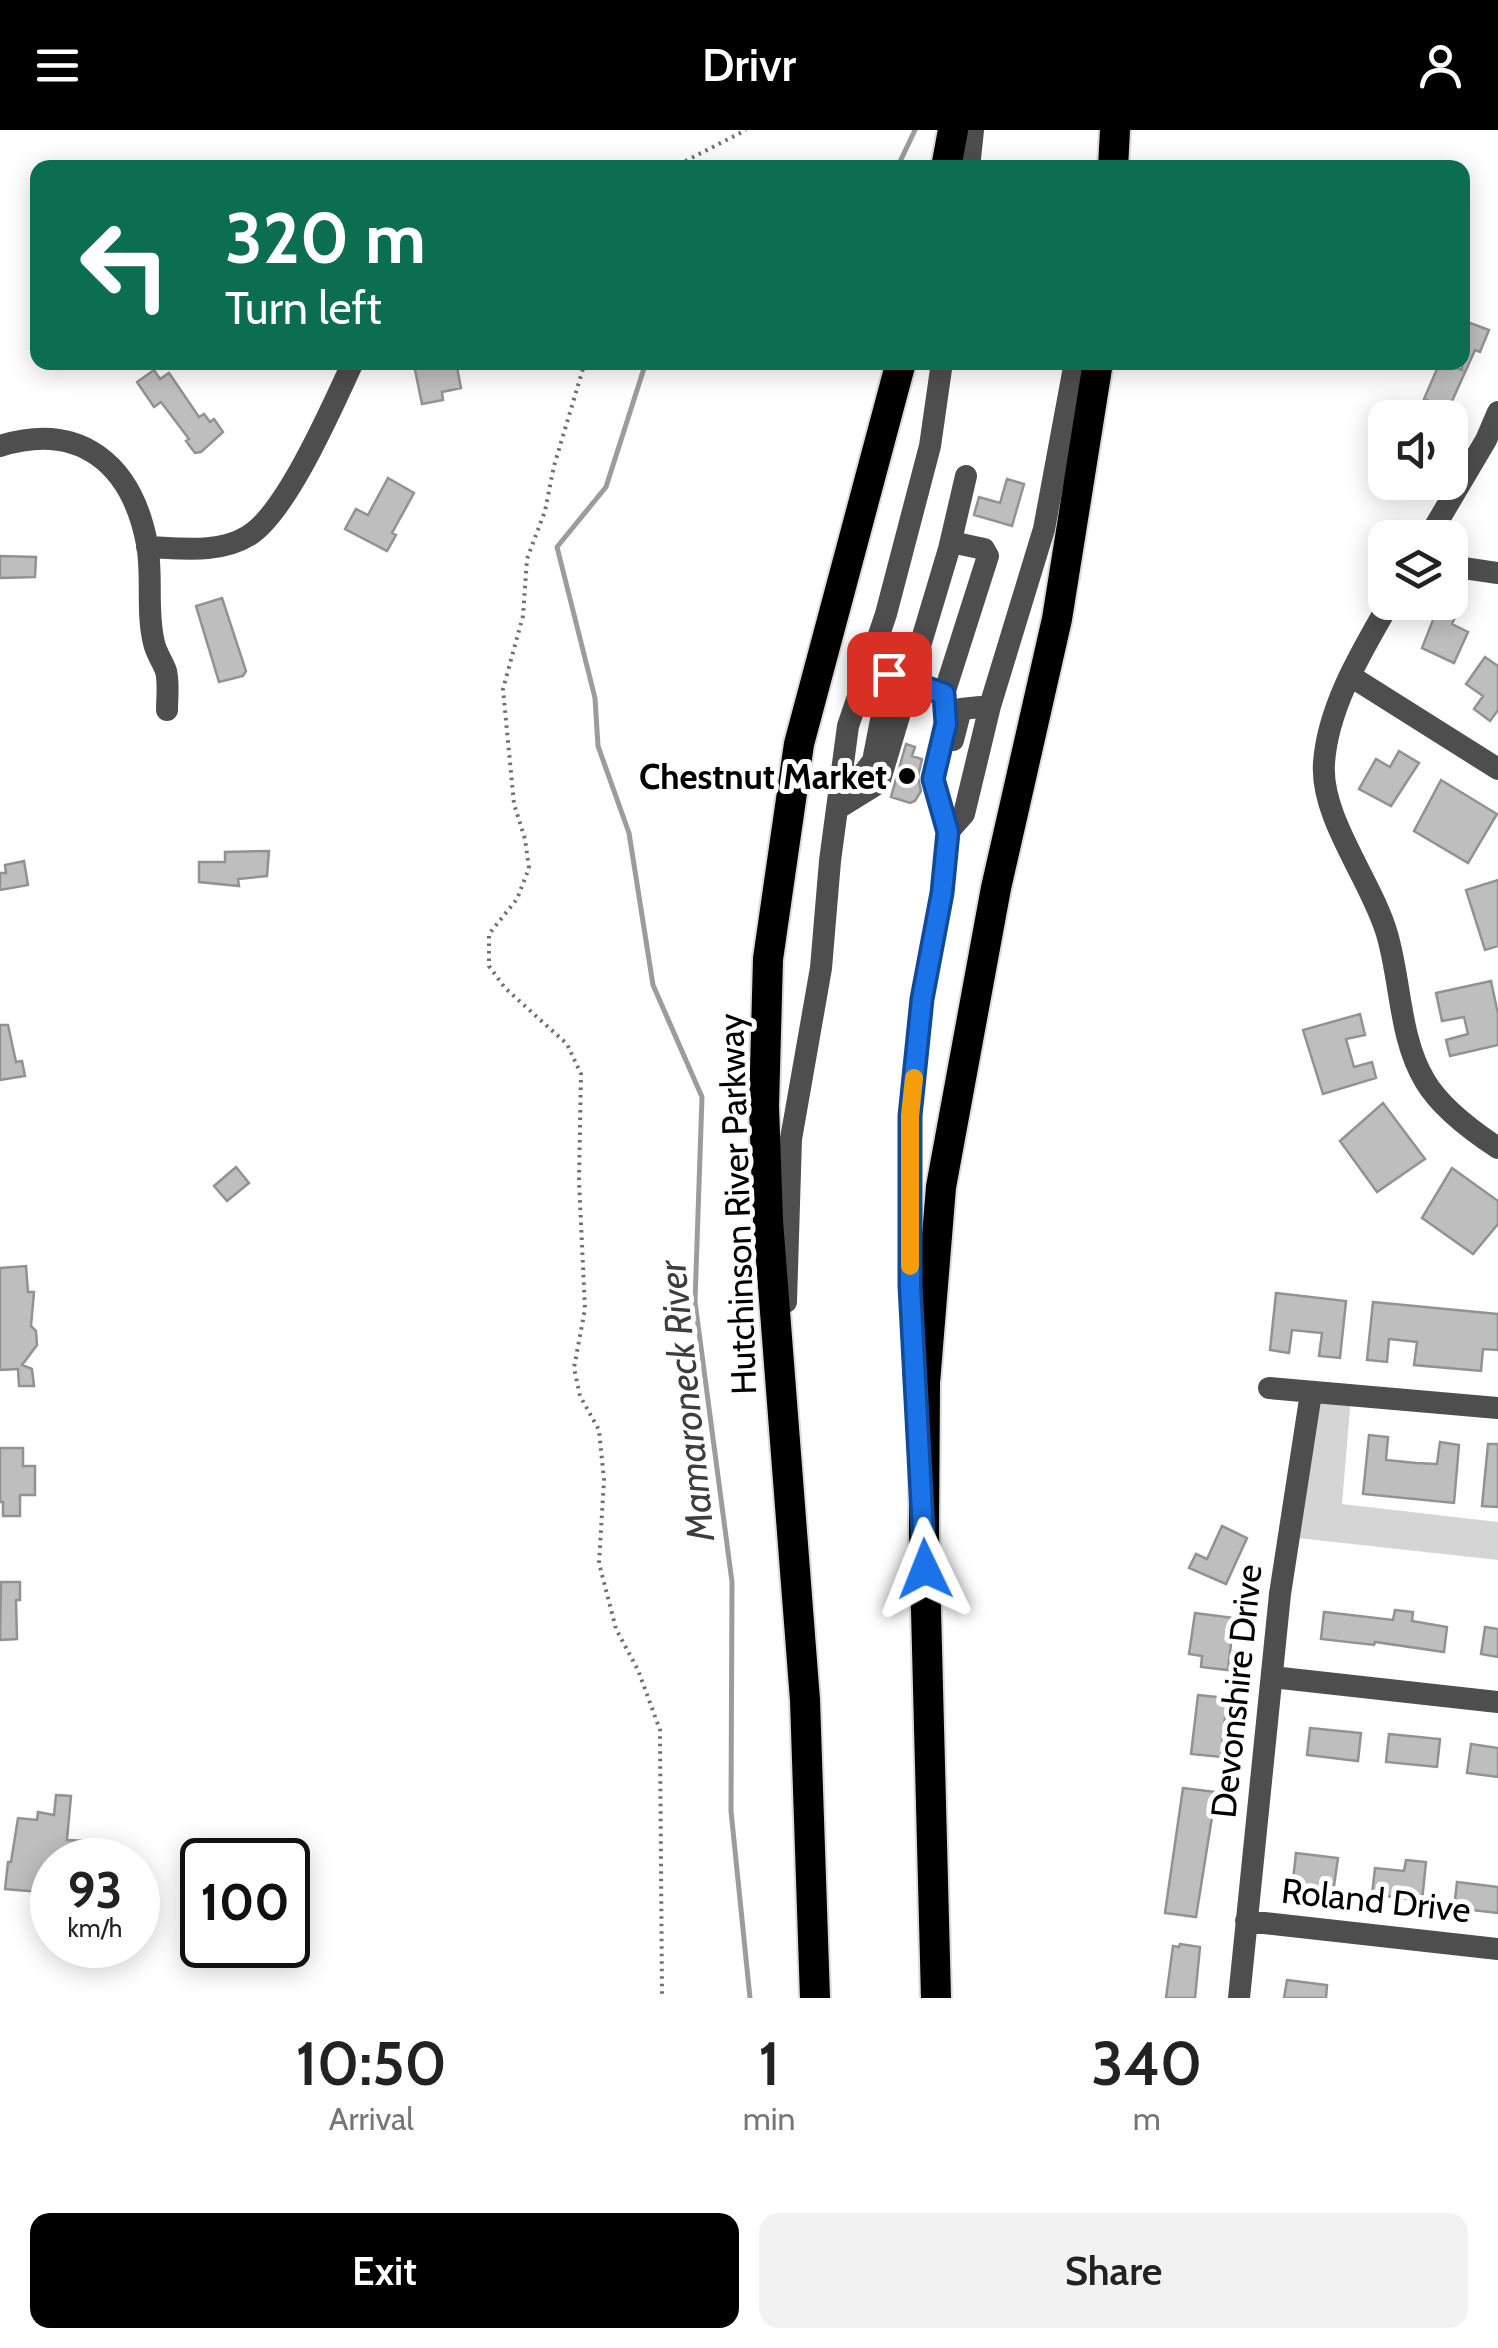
<!DOCTYPE html>
<style>
:root{--surface:#fff;--page:#f2f2f2;--text:#222;--muted:#767676;--accent:#000}
body{margin:0;font-family:Cabin,sans-serif;background:var(--page);color:var(--text);height:100vh;display:flex;flex-direction:column;font-size:38px;white-space:nowrap}
*{box-sizing:border-box;margin:0}
p{font-size:32px;color:var(--muted)}
.icon{flex:none;width:55px;height:55px;fill:none;stroke:currentColor;stroke-width:2;stroke-linecap:round;stroke-linejoin:round}
.map{position:relative;height:1868px;overflow:hidden}
.side{display:flex;flex-direction:column;background:var(--surface);flex:1}
.side>*{flex:none}
.top-card{position:absolute;left:30px;top:30px;width:1440px;height:210px;border-radius:20px;box-shadow:0 5px 25px #0003;background:#0b6e4f;color:#fff;overflow:hidden}
.controls{position:absolute;left:1368px;top:270px;display:grid;gap:20px}
.controls a{display:grid;place-items:center;width:100px;height:100px;border-radius:20px;background:var(--surface);box-shadow:0 5px 25px #0003;font-size:50px}
.speed{position:absolute;left:30px;top:1708px;display:flex;gap:20px;font-size:50px;font-weight:700;text-align:center}
.speed>*{display:grid;place-content:center;width:130px;height:130px;border-radius:50%;background:var(--surface);box-shadow:0 5px 25px #0003;line-height:1}
.speed small{font-size:25px;font-weight:400}
.speed .limit{border:5px solid #111;border-radius:15px;background:#fff;color:#111}
.pin{position:absolute;display:grid;place-items:center;width:85px;height:85px;color:#fff;margin:-42px;border-radius:20px;box-shadow:0 5px 15px #0006}
.me{position:absolute;width:110px;margin:-55px;rotate:358deg;stroke-linejoin:round;filter:drop-shadow(0 0 8px #0008)}
.turn{display:flex;align-items:center;gap:35px;height:210px;padding:0 30px;font-size:45px}
.turn .icon{width:130px;height:130px;stroke-width:2.5}
.turn b{display:block;font-size:70px;line-height:85px}
.eta{display:flex;justify-content:space-evenly;align-items:center;height:170px;text-align:center}
.eta b{font-size:60px;font-weight:600;line-height:70px}
.action{display:flex;gap:20px;margin-top:auto;padding:20px 30px}
.action a{flex:1;height:115px;border-radius:20px;background:var(--accent);color:#fff;font-size:40px;font-weight:600;line-height:115px;text-align:center}
.action a+a{background:var(--page);color:var(--text)}
header{display:flex;justify-content:space-between;align-items:center;height:130px;padding:0 30px;background:var(--accent);color:#fff;font-size:45px;font-weight:600}
.map>svg:first-child{display:block}
</style>
<header><svg class="icon" aria-label="menu" viewBox="0 0 24 24"><path d="M4 6h16M4 12h16M4 18h16"/></svg>Drivr<svg class="icon" aria-label="person" viewBox="0 0 24 24"><circle cx="12" cy="8" r="4"/><path d="M4 21q1-7 8-7t8 7"/></svg></header>
<div class="map">
<svg width="1498" height="1868" viewBox="0 0 1498 1868">
<rect width="100%" height="100%" fill="#fff"/>
<path fill="#d5d5d5" d="M1311 1263 1351 1266 1342 1374 1498 1392V1430L1289 1407Z"/>
<g fill="none" stroke-linecap="round" stroke-linejoin="round">
<path stroke="#9c9c9c" stroke-width="5" d="M897 38 915 0
M646 232 606 357 557 417 595 568 598 616 629 703 653 855 702 967 695 1172 732 1452 731 1681 750 1868"/>
</g>
<path fill="#bebebe" stroke="#929292" stroke-width="2.5" d="M1462 190 1489 200 1480 222 1475 220 1448 280 1424 269 1440 232 1462 240Z
M425 232H456L461 258 442 262 443 270 422 274 414 235Z
M154 240 160 249 169 243 199 287 204 284 210 292 214 289 223 302 201 322 195 323 186 311 189 309 161 272 154 277 137 252Z
M388 348 414 363 392 403 396 405 387 421 345 399 356 379 368 385Z
M1007 349 1024 354 1012 396 974 385 979 367 1000 373Z
M0 426 36 427 35 447 0 448Z
M222 468 246 541 243 546 219 552 196 476Z
M1440 472 1459 479 1452 494 1468 502 1454 533 1422 518Z
M1485 527 1498 536V580L1490 591 1474 579 1483 566 1466 554Z
M906 614 915 617 912 626 922 629 918 647 921 661 915 671 910 673 891 667Z
M1399 621 1419 633 1391 676 1359 659 1376 629 1390 637Z
M1441 650 1497 684 1468 733 1414 701Z
M269 721 267 746 238 749 239 756 199 752V732H225V722Z
M24 731 28 755 0 760V743H6L5 735Z
M1498 750V816L1485 820 1466 760Z
M1491 851 1498 884V915L1450 926 1446 910 1468 904 1464 887 1442 891 1436 863Z
M1360 884 1365 905 1346 909 1354 937 1372 932 1376 948 1323 964 1303 900Z
M0 895H8L16 932 22 931 25 946 0 950Z
M1383 973 1425 1029 1377 1062 1340 1011Z
M236 1037 249 1053 227 1071 214 1056Z
M1452 1038 1498 1071V1094L1473 1124 1422 1088Z
M26 1136 28 1162H34L31 1196 36 1201 37 1215 22 1235 32 1239 34 1256H19L18 1239 0 1240V1138Z
M1276 1163 1346 1171 1340 1228 1319 1226 1322 1203 1292 1200 1289 1223 1270 1220Z
M1373 1172 1498 1184V1220L1483 1219 1481 1241 1414 1235 1417 1212 1389 1209 1387 1232 1367 1230Z
M1369 1305 1388 1307 1386 1330 1416 1333 1437 1334 1440 1312 1459 1315 1454 1373 1363 1364Z
M1488 1314H1498V1377L1482 1376Z
M0 1318H23V1336H35V1365H20V1386H3V1372H0Z
M1222 1396 1247 1408 1226 1454 1189 1438 1196 1424 1207 1429Z
M1 1452H20V1470H16L17 1509 0 1510Z
M1395 1480 1413 1482 1412 1491 1447 1497 1444 1522 1375 1512 1374 1515 1321 1509 1324 1482 1393 1490Z
M1195 1483 1234 1488 1228 1540 1201 1537 1202 1526 1189 1524Z
M1485 1497 1498 1499V1527L1481 1524Z
M1198 1565 1227 1568 1221 1627 1191 1624Z
M1310 1598 1361 1603 1358 1631 1307 1625Z
M1389 1604 1440 1609 1437 1637 1386 1632Z
M1471 1614 1498 1618V1647L1467 1643Z
M1183 1658 1216 1662 1196 1787 1165 1783Z
M56 1665 71 1666 67 1710 86 1711 84 1730H52V1763L5 1759 8 1732H11L18 1688 37 1690 38 1682 54 1685Z
M1296 1723 1338 1728 1333 1763 1292 1759Z
M1406 1730 1426 1732 1422 1771 1372 1764 1375 1738 1404 1741Z
M1457 1752 1498 1757V1783L1454 1778Z
M1180 1814 1200 1817 1195 1868H1166L1173 1816 1179 1817Z
M1287 1850 1327 1855 1326 1868H1284Z"/>
<g fill="none" stroke-linecap="round" stroke-linejoin="round">
<defs>
<path id="highway" d="M946 38 953 0
M1113 38 1115 0
M815 1868 805 1570 768 1091 764 976 768 829 799 614 901 232
M936 1868 924 1402 925 1253 941 1057 996 758 1057 489 1098 232"/>
</defs>
<use href="#highway" stroke="#dbdbdb" stroke-width="34"/>
<path stroke="#707070" stroke-width="4" stroke-dasharray="2.5 5" stroke-linecap="butt" d="M672 38 746 0
M585 232 554 336 545 381 527 429 523 486 503 559 514 674 525 709 529 738 517 769 489 804V836L505 858 567 914 581 944 579 1051 585 1179 574 1238 580 1266 599 1300 604 1350 599 1433 616 1499 638 1540 660 1600 662 1868"/>
<path stroke="#4e4e4e" stroke-width="22" d="M969 38 973 0
M0 316C80 291 132 334 147 414 153 446 146 481 154 513 156 523 163 532 166 541 169 553 167 568 167 580
M1428 408 1486 310 1498 282
M147 417C180 418 219 424 248 406 286 384 333 275 353 232
M949 419 966 346
M1450 436 1498 443
M1390 472C1362 521 1328 576 1324 633 1320 688 1372 751 1387 804 1401 851 1399 908 1425 951 1441 978 1472 1001 1498 1018
M1352 547 1498 639
M953 610 961 579 990 576
M846 666 873 631 886 564 869 534
M837 679 879 653 949 419 956 413 984 419 988 426 944 564 945 594 933 649 948 702
M786 1172 791 1009 821 838 830 731 848 596 886 484 930 316 942 232
M914 1254 910 1155V986L922 869 942 763 948 702 964 684 990 576 1044 399 1075 232
M1269 1258 1498 1278
M1272 1547 1498 1572
M1246 1791 1498 1819
M1239 1868 1280 1464 1311 1263"/>
<use href="#highway" stroke="#000" stroke-width="30"/>
</g>
<g fill="none" stroke-linecap="round" stroke-linejoin="round">
<defs>
<path id="route" d="M889 544 944 564 946 594 933 649 948 702 942 763 922 869 910 986V1156L925 1439"/>
</defs>
<use href="#route" stroke="#114b97" stroke-width="25"/>
<use href="#route" stroke="#1a73e8" stroke-width="18"/>
<path stroke="#f59e0b" stroke-width="18" d="M910 1136V986L914 948"/>
</g>
<circle fill="#000" stroke="#fff" stroke-width="4" cx="907" cy="646" r="10"/>
<g text-anchor="middle" dominant-baseline="central" stroke-width="10" stroke-linejoin="round" paint-order="stroke">
<g font-size="35" font-weight="bold" fill="#000" stroke="#fff" text-anchor="end">
<text x="887" y="646">Chestnut Market</text>
</g>
<g font-size="35" fill="#000" stroke="#fff">
<text transform="translate(737 1074) rotate(-92)">Hutchinson River Parkway</text>
<text transform="translate(1236 1561) rotate(-84)">Devonshire Drive</text>
<text transform="translate(1376 1770) rotate(6)">Roland Drive</text>
</g>
<g font-size="38" font-style="italic" fill="#3d3d3d" stroke="#fff">
<text transform="translate(686 1271) rotate(-96)">Mamaroneck River</text>
</g>
</g>
</svg>
<div class="controls">
<a><svg class="icon" aria-label="sound" viewBox="0 0 24 24"><path d="M4 9h4l5-4v14l-5-4H4zM17 9q2 3 0 6"/></svg></a>
<a><svg class="icon" aria-label="layers" viewBox="0 0 24 24"><path d="M12 4l9 5-9 5-9-5zM3 14l9 5 9-5"/></svg></a>
</div>
<div class="speed"><div>93<small>km/h</small></div><div class="limit">100</div></div>
<div class="pin" style="left:889px;top:544px;background:#d93025"><svg class="icon" aria-label="arrive" viewBox="0 0 24 24"><path d="M6 21V4h12l-3 4 3 4H6"/></svg></div>
<svg class="me" style="left:925px;top:1439px" viewBox="-20 -20 40 40"><path d="M0-17L14 15 0 8-14 15z" fill="#1a73e8" stroke="#fff" stroke-width="4"/></svg>
<div class="top-card">
<div class="turn"><svg class="icon" aria-label="left" viewBox="0 0 24 24"><path d="M17 20v-9H6M10 6l-5 5 5 5"/></svg><div><b>320 m</b>Turn left</div></div>
</div>
</div>
<section class="side">
<div class="eta">
<div><b>10:50</b><p>Arrival</p></div>
<div><b>1</b><p>min</p></div>
<div><b>340</b><p>m</p></div>
</div>
<div class="action"><a>Exit</a><a>Share</a></div>
</section>
